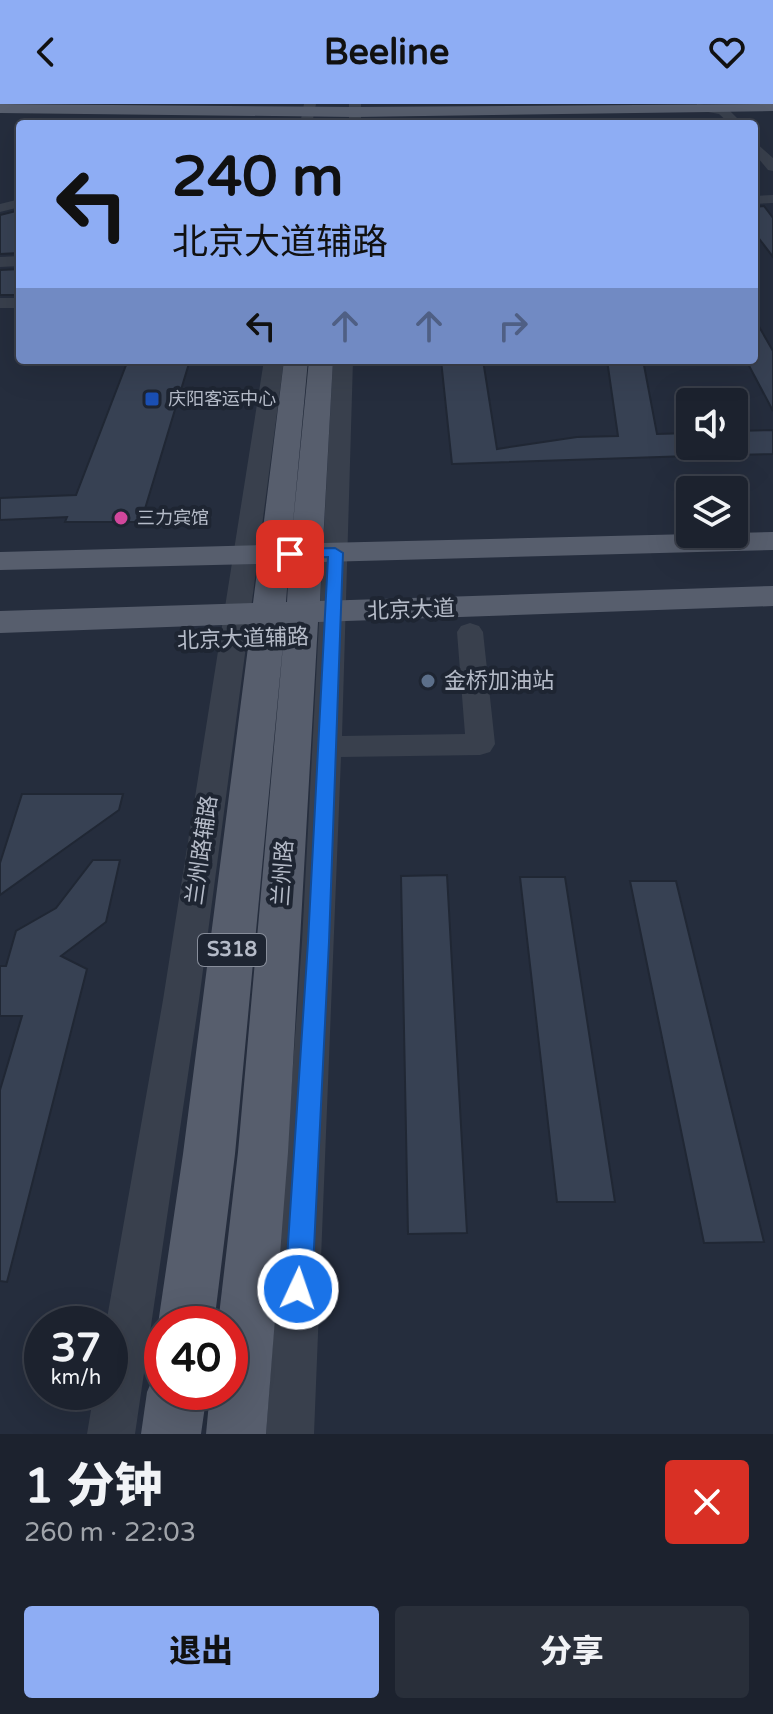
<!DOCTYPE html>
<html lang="zh">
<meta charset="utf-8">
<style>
:root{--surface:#1c222e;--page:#292f3a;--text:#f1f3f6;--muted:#a0a4aa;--line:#3a3f4a;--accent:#8eadf4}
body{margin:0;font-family:"Varela Round","Noto Sans SC",sans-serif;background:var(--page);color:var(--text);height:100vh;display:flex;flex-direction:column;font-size:30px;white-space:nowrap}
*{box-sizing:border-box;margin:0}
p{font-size:26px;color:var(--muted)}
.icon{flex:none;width:44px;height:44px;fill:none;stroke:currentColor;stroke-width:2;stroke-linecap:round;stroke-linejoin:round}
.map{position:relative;height:1330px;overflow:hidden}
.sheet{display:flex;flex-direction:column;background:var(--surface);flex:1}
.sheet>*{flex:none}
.top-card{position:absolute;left:16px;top:16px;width:742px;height:244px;border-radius:8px;box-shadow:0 8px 32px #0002,0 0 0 2px var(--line);background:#8eadf4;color:#111;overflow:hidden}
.controls{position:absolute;left:676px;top:284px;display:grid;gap:16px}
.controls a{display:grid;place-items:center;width:72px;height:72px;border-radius:8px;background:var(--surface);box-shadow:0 8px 32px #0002,0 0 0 2px var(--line);font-size:40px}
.speed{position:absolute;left:24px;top:1202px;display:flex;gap:16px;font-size:40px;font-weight:700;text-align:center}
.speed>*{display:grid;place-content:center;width:104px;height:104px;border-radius:50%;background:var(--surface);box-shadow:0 8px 32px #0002,0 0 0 2px var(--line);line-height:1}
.speed small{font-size:20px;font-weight:400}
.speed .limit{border:12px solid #d22;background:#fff;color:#111}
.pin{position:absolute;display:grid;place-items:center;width:68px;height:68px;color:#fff;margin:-34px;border-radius:16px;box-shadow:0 4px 12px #0006}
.me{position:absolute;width:88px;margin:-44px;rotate:3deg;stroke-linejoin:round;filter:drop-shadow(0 0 6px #0008)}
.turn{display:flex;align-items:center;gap:28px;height:168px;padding:0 24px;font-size:36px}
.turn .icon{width:104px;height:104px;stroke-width:2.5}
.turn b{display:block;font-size:56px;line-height:68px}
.lanes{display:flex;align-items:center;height:76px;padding:0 24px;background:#0003;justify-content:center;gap:40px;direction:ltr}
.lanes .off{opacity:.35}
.round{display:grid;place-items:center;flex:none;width:84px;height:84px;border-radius:8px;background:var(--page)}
.head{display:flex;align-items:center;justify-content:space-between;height:136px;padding:0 24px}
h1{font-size:48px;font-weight:800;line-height:60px}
.cta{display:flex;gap:16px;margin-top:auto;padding:16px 24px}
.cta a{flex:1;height:92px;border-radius:8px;background:var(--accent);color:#111;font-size:32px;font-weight:800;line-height:92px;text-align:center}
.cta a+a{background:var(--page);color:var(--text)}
header{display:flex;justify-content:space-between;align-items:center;height:104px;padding:0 24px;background:var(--accent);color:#111;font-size:36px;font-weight:800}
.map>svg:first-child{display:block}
</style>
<header><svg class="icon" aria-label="back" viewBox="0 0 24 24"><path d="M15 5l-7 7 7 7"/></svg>Beeline<svg class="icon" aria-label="heart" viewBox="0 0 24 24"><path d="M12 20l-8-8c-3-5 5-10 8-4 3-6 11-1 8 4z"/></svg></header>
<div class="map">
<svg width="773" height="1330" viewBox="0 0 773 1330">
<rect width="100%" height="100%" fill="#252d3d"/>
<path fill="#374153" stroke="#202734" stroke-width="2" d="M764 102 773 114V153L754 128V103Z
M20 106V149L0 150V111Z
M20 165V191H0V166Z
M754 214 773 247V307L746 256H754Z
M128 256H190L141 418H65L67 413 0 416V394L76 391Z
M441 256H483L497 345 577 333 618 332 607 256H643L657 330 690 329V352L452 360Z
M773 326V350L734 351V327Z
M22 690H123L119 706 0 791V759Z
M93 756H120L106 818 61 852 87 865 7 1178 0 1177V986L22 912H0V862H6L16 827 56 804Z
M447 771 467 1129 408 1130 401 772Z
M520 773H565L615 1098H557Z
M630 777H676L764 1138 704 1139Z"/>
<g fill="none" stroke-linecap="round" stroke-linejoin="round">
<path fill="#39404d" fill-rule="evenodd" d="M304 0H316L312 20H300Z
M349 0H361V20H349Z
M697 0 727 4 743 20H730L719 10 697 6Z
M754 37 773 54V67L768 66 754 49Z
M773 91V99L754 100V92Z
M20 95V103L0 108V100Z
M20 152V162L0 163V153Z
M0 194H20V204H0Z
M264 256H284L199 896 135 1330H87L94 1288H110V1220H106L163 896Z
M333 256H353L342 632 465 630 457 528 461 522 470 519 479 522 483 528 495 640 490 648 480 651 341 653 314 1330H266L302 838Z"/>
<path fill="#575e6d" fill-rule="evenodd" d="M0 0 355 3 773 0V7L355 13 0 9Z
M284 256H308L291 440 309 256H333L323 439 773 428V446L322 458 320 497 773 482V502L318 518 288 1048 266 1330H206L210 1288H230V1220H218L238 1048 285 519 235 1050 214 1220H162V1231L158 1220 183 1050 251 520 0 529V507L253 499 258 460 0 466V448L261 441ZM289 459 287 498H286Z
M162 1265V1288H207L201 1330H141L147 1288 156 1267Z"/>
</g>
<path fill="#1a73e8" stroke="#114b97" stroke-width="2" d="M335 444 343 449 329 838 312 1185 308 1194 298 1198 289 1194 285 1185 308 838 328 453 290 454 282 450 290 445Z"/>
<rect fill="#1a4fb4" stroke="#1e2532" stroke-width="3" x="144" y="287" width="16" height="16" rx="4"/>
<circle fill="#d1479c" stroke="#1e2532" stroke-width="3" cx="121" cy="414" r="8"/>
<circle fill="#5c6f8a" stroke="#1e2532" stroke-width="3" cx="428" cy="577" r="8"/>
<g text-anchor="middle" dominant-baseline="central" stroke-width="8" stroke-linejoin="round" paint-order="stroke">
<g font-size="18" fill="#b5bbc8" stroke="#1e2532" text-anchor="start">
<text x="168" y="295">庆阳客运中心</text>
<text x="137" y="414">三力宾馆</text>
</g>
<rect fill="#1e2532" stroke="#888e9b" stroke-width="2" x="198" y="830" width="68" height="32" rx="6"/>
<g font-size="20" font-weight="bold" fill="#b5bbc8">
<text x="232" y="846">S318</text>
</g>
<g font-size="22" fill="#b5bbc8" stroke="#1e2532">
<text transform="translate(411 506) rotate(-2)">北京大道</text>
<text transform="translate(243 535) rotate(-2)">北京大道辅路</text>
<text transform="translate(202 746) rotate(-82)">兰州路辅路</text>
<text transform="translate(283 769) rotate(-86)">兰州路</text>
</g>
<g font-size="22" fill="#b5bbc8" stroke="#1e2532" text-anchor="start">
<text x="444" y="577">金桥加油站</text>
</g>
</g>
</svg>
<div class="controls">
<a><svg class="icon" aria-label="sound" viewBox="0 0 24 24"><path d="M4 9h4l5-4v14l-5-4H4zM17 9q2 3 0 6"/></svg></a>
<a><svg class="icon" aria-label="layers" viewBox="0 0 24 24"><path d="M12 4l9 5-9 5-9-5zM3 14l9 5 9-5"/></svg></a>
</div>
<div class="speed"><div>37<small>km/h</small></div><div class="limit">40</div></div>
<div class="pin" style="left:290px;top:450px;background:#d93025"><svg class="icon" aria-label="arrive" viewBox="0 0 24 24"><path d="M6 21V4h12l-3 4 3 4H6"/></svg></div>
<svg class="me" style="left:298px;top:1185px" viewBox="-20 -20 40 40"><circle r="17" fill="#1a73e8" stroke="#fff" stroke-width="3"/><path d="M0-11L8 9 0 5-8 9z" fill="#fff"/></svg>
<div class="top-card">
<div class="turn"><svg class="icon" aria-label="left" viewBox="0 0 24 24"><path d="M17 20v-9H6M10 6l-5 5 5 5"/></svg><div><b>240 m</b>北京大道辅路</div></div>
<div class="lanes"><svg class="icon" aria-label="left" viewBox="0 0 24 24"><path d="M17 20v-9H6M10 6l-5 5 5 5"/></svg><svg class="icon off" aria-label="ahead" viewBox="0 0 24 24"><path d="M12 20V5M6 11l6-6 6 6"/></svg><svg class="icon off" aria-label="ahead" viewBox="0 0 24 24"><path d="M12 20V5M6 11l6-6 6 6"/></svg><svg class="icon off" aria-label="right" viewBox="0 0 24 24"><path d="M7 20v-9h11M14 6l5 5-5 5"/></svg></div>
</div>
</div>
<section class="sheet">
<div class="head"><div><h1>1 分钟</h1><p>260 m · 22:03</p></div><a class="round" style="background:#d93025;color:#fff"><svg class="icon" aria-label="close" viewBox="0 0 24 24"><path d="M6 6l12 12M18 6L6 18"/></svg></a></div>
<div class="cta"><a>退出</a><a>分享</a></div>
</section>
